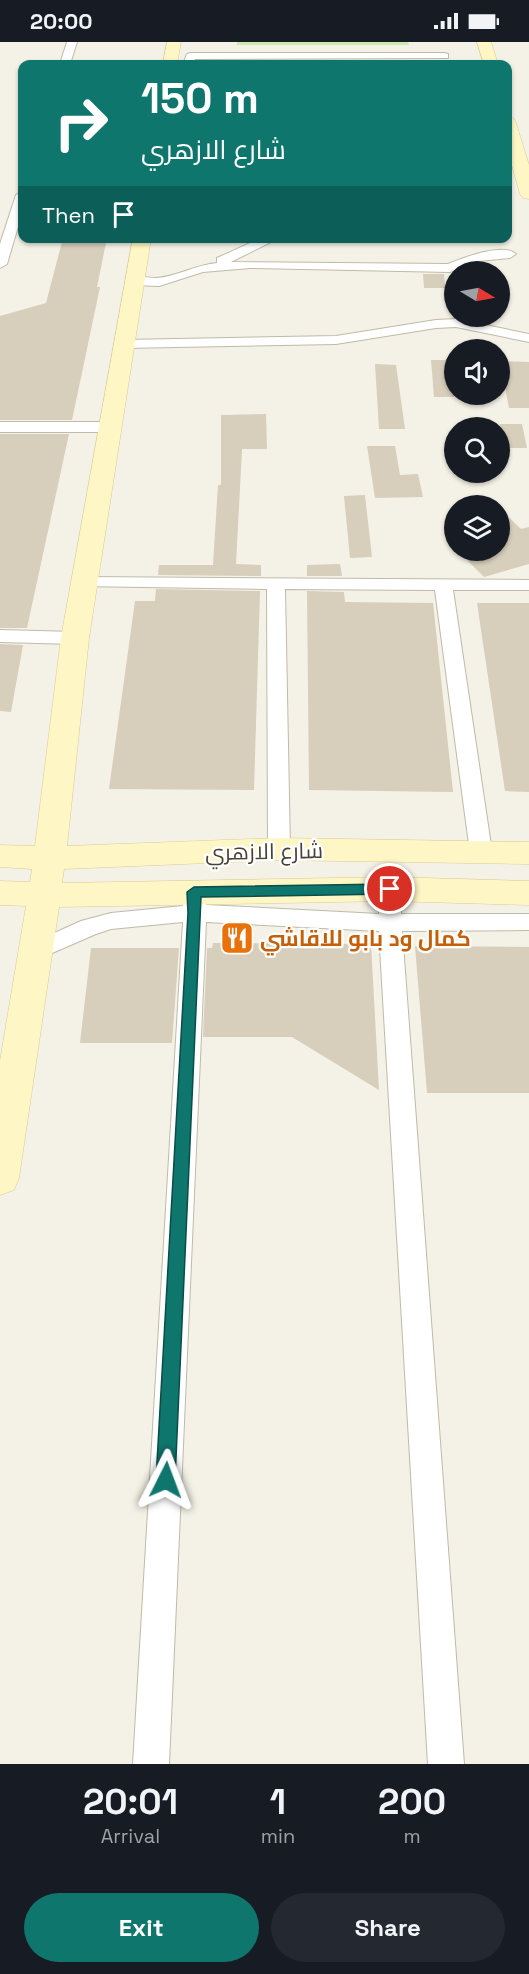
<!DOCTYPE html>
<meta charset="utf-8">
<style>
:root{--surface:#171b24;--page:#242831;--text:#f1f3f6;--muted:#9ea1a6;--accent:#0f766e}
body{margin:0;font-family:"Space Grotesk",Cairo,sans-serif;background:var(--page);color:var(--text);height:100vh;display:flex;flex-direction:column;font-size:22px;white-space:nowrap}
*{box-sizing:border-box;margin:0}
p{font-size:20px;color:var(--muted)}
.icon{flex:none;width:33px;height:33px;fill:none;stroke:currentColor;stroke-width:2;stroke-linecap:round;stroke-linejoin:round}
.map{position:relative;height:1722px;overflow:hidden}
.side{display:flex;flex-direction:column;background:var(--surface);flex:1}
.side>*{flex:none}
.guide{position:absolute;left:18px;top:18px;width:494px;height:183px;border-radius:12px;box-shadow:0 2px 4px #0004;background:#0f766e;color:#fff;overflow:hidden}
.needle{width:39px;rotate:100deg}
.fabs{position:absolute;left:444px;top:219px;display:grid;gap:12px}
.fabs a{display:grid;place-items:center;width:66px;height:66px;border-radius:50%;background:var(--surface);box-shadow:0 2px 4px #0004;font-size:30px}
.pin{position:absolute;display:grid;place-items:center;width:51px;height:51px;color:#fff;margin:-26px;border:3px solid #fff;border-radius:50%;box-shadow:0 2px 6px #0007}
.me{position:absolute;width:66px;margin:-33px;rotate:3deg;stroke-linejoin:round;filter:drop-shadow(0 0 4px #0008)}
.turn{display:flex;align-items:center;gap:21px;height:126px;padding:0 24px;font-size:27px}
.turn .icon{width:78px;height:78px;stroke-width:2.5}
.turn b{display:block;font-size:42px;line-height:51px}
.then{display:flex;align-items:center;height:57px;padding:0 24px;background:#0003;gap:12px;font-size:22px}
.eta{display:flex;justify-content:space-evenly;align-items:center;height:102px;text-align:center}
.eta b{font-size:36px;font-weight:700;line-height:42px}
.cta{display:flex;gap:12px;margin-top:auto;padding:12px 24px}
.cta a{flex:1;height:69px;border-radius:36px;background:var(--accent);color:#fff;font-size:24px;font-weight:700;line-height:69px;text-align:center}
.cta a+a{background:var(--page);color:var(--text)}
.status{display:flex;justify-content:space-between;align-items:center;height:42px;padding:0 30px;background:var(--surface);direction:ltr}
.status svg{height:16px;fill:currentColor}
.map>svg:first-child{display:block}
</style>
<div class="status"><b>20:00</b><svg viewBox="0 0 49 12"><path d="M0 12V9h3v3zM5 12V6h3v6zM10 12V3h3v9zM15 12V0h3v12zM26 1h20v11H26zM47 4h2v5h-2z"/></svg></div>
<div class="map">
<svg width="529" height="1722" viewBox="0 0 529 1722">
<rect width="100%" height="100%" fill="#f4f1e6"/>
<path fill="#c9ebac" d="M237 0H408L409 3H237Z"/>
<path fill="#d7cebb" d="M63 196H107L97 245H100L72 378H0V274L46 261Z
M423 232H444L445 246H424Z
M431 318H454V355H434Z
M500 319 529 320V366H509Z
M375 322 396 323 405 387H379Z
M266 372 267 407H242L236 522 261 523V534L158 533 159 523H213L218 443H221V373Z
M500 382H522L527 406H505Z
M0 392H69L27 586H0Z
M367 404H395L400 433 418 432 423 455 375 456Z
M365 453 372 515 350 516 344 454Z
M500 467 521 487 529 485V522L484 535 457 508H500Z
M340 522 342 534H307V523Z
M156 547 260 549 254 748 109 747 135 559H155Z
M307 549 344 550 345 560 433 561 453 750 309 748Z
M477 561H529V750L505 749Z
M0 602 23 603 11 670 0 669Z
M213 901 371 902 379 1048 292 995H203L207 906H212Z
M415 904 529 905V1051H427Z
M91 906H179L172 1001H80Z"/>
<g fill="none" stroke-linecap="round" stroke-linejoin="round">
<defs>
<path id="street" d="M67 0H77L70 22H60Z
M444 11 448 12V16L195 17 193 22H183L187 12 191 11Z
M22 149V171L7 222 0 226V202L16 153Z
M261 196H279L231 220 448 222C463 216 503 200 516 212L510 216 479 219 450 230 250 226 203 230 159 244 135 243 128 239C136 232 146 236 156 236 176 235 195 223 217 221V216Z
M456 277 529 292V300L456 285 436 286 336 302 124 306 117 302 124 298 336 294 436 278Z
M0 380H110L118 385 110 390H0Z
M85 535 529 538V548H453L492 810 489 815 481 818 473 815 470 810 435 548 285 547 290 807 287 812 279 815 271 812 268 807 267 547 79 544 76 540 79 536Z
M0 588 75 590 82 592 84 596 82 600 75 602 0 600Z
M390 839 398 841 401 847V872H529V888L402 889 464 1722H428L379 889 206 880 169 1722H133L183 880 111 887 96 892 36 918 28 915 24 909 28 903 81 879 111 871 183 864V850L186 844 194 842 202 844 205 850 206 863 379 872V847L382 841Z"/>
<path id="secondary" d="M167 0H181L177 22H163Z
M477 0H491L498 22H484Z
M507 73 515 78 529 123V157L523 156 520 152 507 106Z
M133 196H151L89 596 67 804 279 796 529 800V822L279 818 64 827 62 841 390 835 529 839V863L390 859 59 865 19 1136 14 1148 0 1153V1019L26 864 0 863V839L30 840 32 827 0 825V803L35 804 61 596Z"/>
</defs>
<use href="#street" stroke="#c0baa8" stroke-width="2"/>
<use href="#secondary" stroke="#d7cb93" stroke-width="1"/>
<use href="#street" fill="#fff" fill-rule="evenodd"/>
<use href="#secondary" fill="#fff6c5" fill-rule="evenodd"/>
</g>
<path fill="#0f766e" stroke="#0a4d48" stroke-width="1.5" d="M390 842 397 847 390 852 201 855 175 1438 172 1445 166 1448 159 1445 156 1438 188 871 187 850 194 845Z"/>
<defs>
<symbol id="restaurant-square" viewBox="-11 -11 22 22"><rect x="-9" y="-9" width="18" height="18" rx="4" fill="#e8710a" stroke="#fff"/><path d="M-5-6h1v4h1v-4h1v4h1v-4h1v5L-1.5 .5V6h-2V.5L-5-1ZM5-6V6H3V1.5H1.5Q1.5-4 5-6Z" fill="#fff"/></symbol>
</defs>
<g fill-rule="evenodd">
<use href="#restaurant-square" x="218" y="877" width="38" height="38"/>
</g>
<g text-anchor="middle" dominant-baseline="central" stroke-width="4.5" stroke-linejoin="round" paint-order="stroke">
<g font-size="22" fill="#474235" stroke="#fff">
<text transform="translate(264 809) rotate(-1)">شارع الازهري</text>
</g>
<g font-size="22" font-weight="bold" fill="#c56008" stroke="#fff" text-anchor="start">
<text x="260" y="896">كمال ود بابو للاقاشي</text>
</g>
</g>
</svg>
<div class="fabs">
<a><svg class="needle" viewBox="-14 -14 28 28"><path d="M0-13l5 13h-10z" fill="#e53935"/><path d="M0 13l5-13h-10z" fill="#9ea1a6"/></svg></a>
<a><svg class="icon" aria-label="sound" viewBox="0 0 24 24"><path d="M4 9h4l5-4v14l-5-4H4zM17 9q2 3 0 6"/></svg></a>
<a><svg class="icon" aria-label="search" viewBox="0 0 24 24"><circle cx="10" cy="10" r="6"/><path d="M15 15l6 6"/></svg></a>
<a><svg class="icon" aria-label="layers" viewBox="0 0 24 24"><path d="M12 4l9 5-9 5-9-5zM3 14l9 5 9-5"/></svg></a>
</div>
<div class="pin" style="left:390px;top:847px;background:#d93025"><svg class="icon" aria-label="arrive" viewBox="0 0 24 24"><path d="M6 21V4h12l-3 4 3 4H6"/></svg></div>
<svg class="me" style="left:166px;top:1438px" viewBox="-20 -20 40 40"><path d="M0-17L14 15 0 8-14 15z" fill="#0f766e" stroke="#fff" stroke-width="4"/></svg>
<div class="guide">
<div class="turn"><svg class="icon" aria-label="right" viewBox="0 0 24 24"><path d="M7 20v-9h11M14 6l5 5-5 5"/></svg><div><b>150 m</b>شارع الازهري</div></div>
<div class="then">Then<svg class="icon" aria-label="arrive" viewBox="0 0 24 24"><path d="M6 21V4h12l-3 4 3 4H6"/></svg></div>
</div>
</div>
<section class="side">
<div class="eta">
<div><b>20:01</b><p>Arrival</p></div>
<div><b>1</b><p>min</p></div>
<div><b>200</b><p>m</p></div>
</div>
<div class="cta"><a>Exit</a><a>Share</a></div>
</section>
